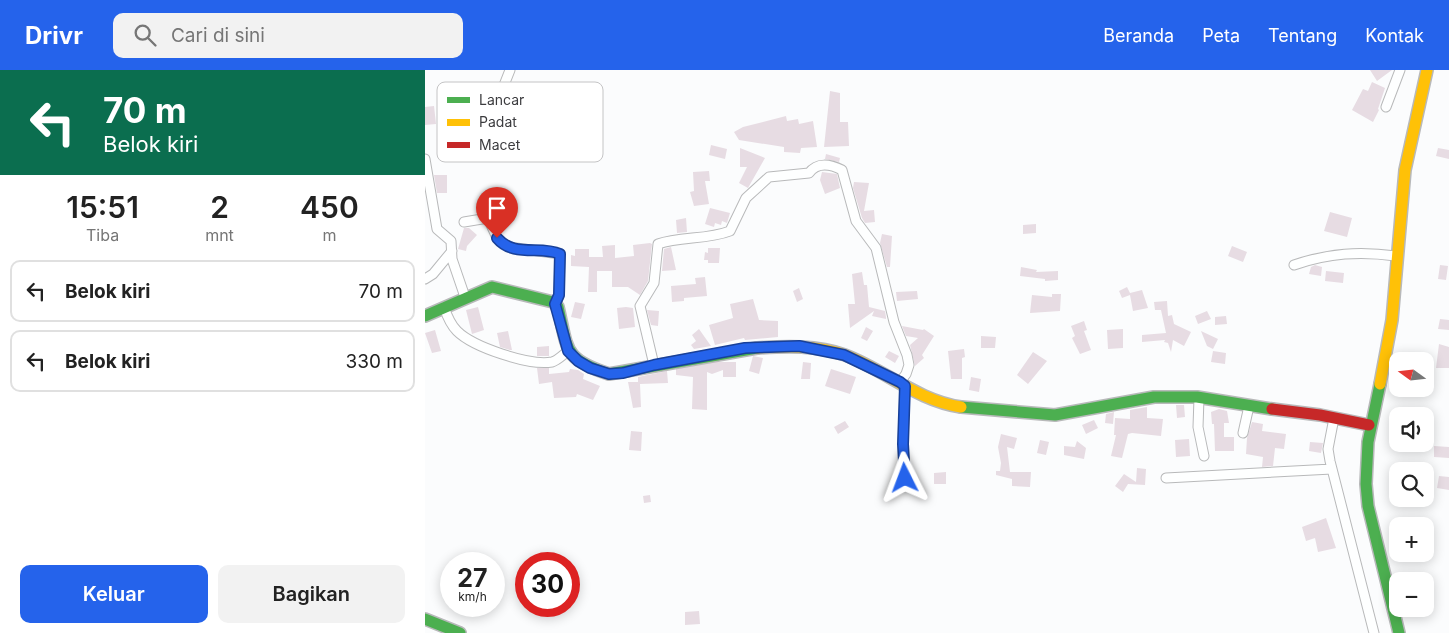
<!DOCTYPE html>
<html lang="id">
<meta charset="utf-8">
<style>
:root{--surface:#fff;--page:#f2f2f2;--text:#222;--muted:#767676;--line:#e0e0e0;--accent:#2563eb}
body{margin:0;font-family:Inter,sans-serif;background:var(--page);color:var(--text);height:100vh;display:flex;flex-direction:column;font-size:19px;white-space:nowrap}
*{box-sizing:border-box;margin:0}
p{font-size:16px;color:var(--muted)}
.icon{flex:none;width:28px;height:28px;fill:none;stroke:currentColor;stroke-width:2;stroke-linecap:round;stroke-linejoin:round}
.map{position:relative;flex:1;overflow:hidden}
.drawer{display:flex;flex-direction:column;background:var(--surface);width:425px}
.drawer>*{flex:none}
.top-card{background:#0b6e4f;color:#fff;overflow:hidden}
.needle{width:32px;rotate:285deg}
.controls{position:absolute;left:964px;top:282px;display:grid;gap:10px}
.controls a{display:grid;place-items:center;width:45px;height:45px;border-radius:10px;background:var(--surface);box-shadow:0 2px 12px #0003;font-size:25px}
.speed{position:absolute;left:15px;top:482px;display:flex;gap:10px;font-size:25px;font-weight:700;text-align:center}
.speed>*{display:grid;place-content:center;width:65px;height:65px;border-radius:50%;background:var(--surface);box-shadow:0 2px 12px #0003;line-height:1}
.speed small{font-size:12px;font-weight:400}
.speed .limit{border:8px solid #d22;background:#fff;color:#111}
.pin{position:absolute;display:grid;place-items:center;width:42px;height:42px;color:#fff;margin:-51px -21px;border-radius:50% 50% 50% 0;rotate:-45deg;box-shadow:0 0 5px #0007}
.pin .icon{rotate:45deg}
.me{position:absolute;width:55px;margin:-28px;rotate:357deg;stroke-linejoin:round;filter:drop-shadow(0 0 4px #0008)}
.turn{display:flex;align-items:center;gap:18px;height:105px;padding:0 20px;font-size:22px}
.turn .icon{width:65px;height:65px;stroke-width:2.5}
.turn b{display:block;font-size:35px;line-height:42px}
.eta{display:flex;justify-content:space-evenly;align-items:center;height:85px;text-align:center}
.eta b{font-size:30px;font-weight:600;line-height:35px}
.primary-button{display:flex;gap:10px;margin-top:auto;padding:10px 20px}
.primary-button a{flex:1;height:58px;border-radius:10px;background:var(--accent);color:#fff;font-size:20px;font-weight:600;line-height:58px;text-align:center}
.primary-button a+a{background:var(--page);color:var(--text)}
ul{padding:0;list-style:none}
li{display:flex;align-items:center;gap:15px;height:62px;margin:0 10px 8px;padding:0 10px;border:2px solid var(--line);border-radius:10px}
li div{flex:1}
li b{display:block;font-size:19px}
li em{font-style:normal}
header{display:flex;align-items:center;gap:30px;box-sizing:border-box;height:70px;padding:0 25px;background:var(--accent);color:#fff}
header strong{font-size:24px}
nav{display:flex;gap:28px;margin-inline-start:auto;font-size:18px}
.search{width:350px;height:45px;background:var(--page);display:flex;align-items:center;gap:12px;box-sizing:border-box;padding:0 18px;border-radius:10px;color:var(--muted);font-size:19px}
main{display:flex;flex:1;min-height:0}
.map>svg:first-child{display:block}
</style>
<header>
<strong>Drivr</strong>
<div class="search"><svg class="icon" aria-label="search" viewBox="0 0 24 24"><circle cx="10" cy="10" r="6"/><path d="M15 15l6 6"/></svg>Cari di sini</div>
<nav><a>Beranda</a><a>Peta</a><a>Tentang</a><a>Kontak</a></nav>
</header>
<main>
<section class="drawer">
<div class="top-card">
<div class="turn"><svg class="icon" aria-label="left" viewBox="0 0 24 24"><path d="M17 20v-9H6M10 6l-5 5 5 5"/></svg><div><b>70 m</b>Belok kiri</div></div>
</div>
<div class="eta">
<div><b>15:51</b><p>Tiba</p></div>
<div><b>2</b><p>mnt</p></div>
<div><b>450</b><p>m</p></div>
</div>
<ul>
<li><svg class="icon" aria-label="left" viewBox="0 0 24 24"><path d="M17 20v-9H6M10 6l-5 5 5 5"/></svg><div><b>Belok kiri</b></div><em>70 m</em></li>
<li><svg class="icon" aria-label="left" viewBox="0 0 24 24"><path d="M17 20v-9H6M10 6l-5 5 5 5"/></svg><div><b>Belok kiri</b></div><em>330 m</em></li>
</ul>
<div class="primary-button"><a>Keluar</a><a>Bagikan</a></div>
</section>
<div class="map">
<svg width="1024" height="563" viewBox="0 0 1024 563">
<rect width="100%" height="100%" fill="#fbfcfd"/>
<path fill="#e7dce3" d="M945 0H967L952 11Z
M947 12 960 18 953 39 954 40 948 52 927 40 938 19 943 21Z
M405 21 415 23V52H423L424 76 399 77Z
M9 36 11 54 0 55V37Z
M361 46 362 51 373 49 374 54 388 51 392 77 376 78 375 83 359 82V77L314 70 309 62 318 57Z
M286 75 302 79 300 89 284 85Z
M315 78 340 88 323 118 314 113 322 97H315Z
M1013 78 1024 80V89L1011 86Z
M401 84 415 88 414 92 400 89Z
M284 101 285 111H280L284 134 269 136 265 122 269 121 268 102Z
M397 102 412 104 415 118 400 124 395 110Z
M9 105H22V123H12Z
M429 112 444 113 439 141 449 140 450 152 440 153 437 148 428 118Z
M285 138 305 143 302 153 297 151 296 155 290 153 289 157 280 154Z
M905 142 927 148 922 167 899 161Z
M261 148 262 162 252 163 251 150Z
M611 154V163L598 164V155Z
M39 158H44L52 165 42 176 41 181 33 179Z
M457 164 467 166 465 197H462L455 173Z
M225 173 227 174 223 211 215 225 203 217H187V201H172V222H163L164 197 146 196V185L150 186V179H164V187H178L177 176 190 175V188L209 186 208 175Z
M807 176 822 182 818 192 803 186Z
M246 177 251 200 237 201 239 179Z
M283 178H295L294 193H283V190H279L280 182 283 183Z
M890 195 897 197 896 206 884 204 886 197Z
M1015 195 1023 196 1021 210 1013 209Z
M596 197 612 200 611 202 633 201V210L620 211V209L595 206Z
M901 201 919 203 918 213 900 211Z
M437 202 439 215H442L444 237 460 241 461 247V249L447 246 449 241 425 258 423 234H430L427 204Z
M280 207 282 226 259 228V231L247 232 246 216 271 214 270 208Z
M702 217 705 223 717 220 723 238 708 241 705 225 697 228 694 221Z
M374 218 378 229 372 232 368 221Z
M492 221 493 229 472 231 471 222Z
M627 224H636L635 241 605 243 607 225 627 227Z
M328 229 334 250 353 251V267L320 270 319 268 290 275 284 255 308 248 305 234Z
M742 231 743 246 747 245 749 254 766 262 759 276 748 270 746 282 743 273 739 272 740 270 717 272V265L741 263 736 240H730L729 232Z
M150 232 160 234 156 249 146 247Z
M53 237 59 260 47 264 41 240Z
M201 237 208 238 210 257 194 259 192 238Z
M222 240 234 241 233 256 226 255Z
M782 241 786 249 773 254 770 246Z
M801 246 802 254 790 255V247Z
M1015 249 1024 250V260L1013 259Z
M659 251 662 260 659 261 666 280 655 284 647 268 650 266 646 256Z
M477 256 498 260 499 259 509 266 497 285 499 288 490 296 485 275 493 268 481 266Z
M441 257 448 261 442 271 436 268Z
M274 259 286 276 269 279 266 275 271 271 267 265Z
M698 259V278L683 279 682 260Z
M10 260 16 281 7 283 0 263Z
M83 261 87 280H85L75 277 72 263Z
M776 261 793 269 788 279 782 276Z
M556 266 571 267 570 278H556Z
M1014 274 1024 277V298H1011Z
M124 276V286H112V277Z
M539 279 540 287 537 288V309H526L523 281Z
M464 281 474 286 470 293 460 287Z
M788 281 801 283 800 294 786 292Z
M608 282 622 291 603 314 592 305Z
M328 286 338 288 334 304 324 301Z
M290 292H311V307H298V300L287 304 282 302V340L267 339 268 307 251 305V299Z
M378 292 386 293 385 309H376Z
M112 298H124V304L144 302 145 299 153 300 159 304 158 309 175 316 168 330 152 324 151 327 129 328 127 312 114 314Z
M406 299 431 307 425 324 400 316Z
M242 301 243 313 215 314 216 337 208 338 203 312H213V307Z
M546 307 556 309 554 322 544 320Z
M751 335H759L760 347 752 348Z
M722 337V348L738 349 736 366 707 363 703 364 697 388 686 386 691 365H689L690 348 705 349V340Z
M794 339 802 341 804 353H799V367H809V381H790L789 354H787L786 342Z
M689 342 688 354 680 353 681 344Z
M669 350 673 358 661 364 657 355Z
M420 351 424 357 413 364 409 357Z
M827 352 838 354 837 361 861 364 859 379 850 378 848 396 837 397 838 387 821 384 822 368Z
M206 361 217 362 216 381 204 380Z
M576 364 592 368 589 379 582 377 585 402H606L605 417 587 416V409L571 405V401H575L576 393 573 377Z
M764 369 765 386 751 387 750 370Z
M615 370 624 372 621 385 612 383Z
M652 371 661 378 659 389 639 385V376L650 377Z
M885 372 898 373 896 383 884 381Z
M1009 376 1024 377V388L1009 387Z
M712 398 721 399 720 415 703 414 698 422 690 416 699 404 711 412Z
M521 402V414H509V403Z
M1014 406 1024 407V420L1012 418Z
M225 425 226 432 219 433 218 426Z
M901 448 911 478 893 482 890 468 881 471 877 457Z
M274 541 275 554 260 555V542Z"/>
<g fill="none" stroke-linecap="round" stroke-linejoin="round">
<defs>
<path id="street" d="M72 33 85 0
M961 37 975 0
M0 89 12 159 26 171 27 189 40 227
M39 152 63 148 72 168 84 177 135 184 134 225 131 234
M869 195C904 183 935 181 971 186
M0 209 8 204 27 181
M19 237C22 246 25 254 32 261 48 277 104 296 127 292 132 291 139 284 143 281
M229 295 215 236 229 213 233 174C255 166 282 170 305 161L321 128 344 107 384 103C392 92 405 94 417 100L431 151 451 178 469 252 482 285 484 295 481 304 475 312
M774 328 773 357 779 386
M909 348 903 379 905 391 949 563
M818 363 824 336
M479 408 478 374 480 316
M741 408 907 399"/>
<path id="fast" d="M0 246 67 217 128 232 133 237C143 280 138 289 184 304L332 278
M955 314 943 372 941 414 943 436 974 563
M536 337 630 345 729 327H772L847 339
M0 549 35 563"/>
<path id="slow" d="M332 278C361 276 392 275 420 285 460 300 493 331 536 337
M955 314 967 250 980 100 1002 0"/>
<path id="jam" d="M847 339 895 345 944 355"/>
</defs>
<use href="#street" stroke="#b8b9ba" stroke-width="11"/>
<use href="#fast" stroke="#b8b9ba" stroke-width="14"/>
<use href="#slow" stroke="#b8b9ba" stroke-width="14"/>
<use href="#jam" stroke="#b8b9ba" stroke-width="14"/>
<use href="#street" stroke="#feffff" stroke-width="9"/>
<use href="#fast" stroke="#4caf50" stroke-width="11"/>
<use href="#slow" stroke="#ffc107" stroke-width="11"/>
<use href="#jam" stroke="#c62828" stroke-width="11"/>
</g>
<g fill="none" stroke-linecap="round" stroke-linejoin="round">
<defs>
<path id="route" d="M72 168C89 188 115 175 135 184L134 225 130 234 143 281 153 291 165 298 184 304 198 303 229 295 320 278 374 276 419 285 475 312 480 316 478 374 480 408"/>
</defs>
<use href="#route" stroke="#184099" stroke-width="12"/>
<use href="#route" stroke="#2563eb" stroke-width="9"/>
</g>
<rect x="12" y="12" width="166" height="80" rx="8" fill="#fff" stroke="#c4c4c5" stroke-width="1"/>
<rect x="22" y="27" width="23" height="6" fill="#4caf50"/>
<rect x="22" y="49" width="23" height="7" fill="#ffc107"/>
<rect x="22" y="72" width="23" height="6" fill="#c62828"/>
<g font-size="14" fill="#3c3c3f">
<text x="54" y="35">Lancar</text>
<text x="54" y="57">Padat</text>
<text x="54" y="80">Macet</text>
</g>
</svg>
<div class="controls">
<a><svg class="needle" viewBox="-14 -14 28 28"><path d="M0-13l5 13h-10z" fill="#e53935"/><path d="M0 13l5-13h-10z" fill="#767676"/></svg></a>
<a><svg class="icon" aria-label="sound" viewBox="0 0 24 24"><path d="M4 9h4l5-4v14l-5-4H4zM17 9q2 3 0 6"/></svg></a>
<a><svg class="icon" aria-label="search" viewBox="0 0 24 24"><circle cx="10" cy="10" r="6"/><path d="M15 15l6 6"/></svg></a>
<a>+</a>
<a>−</a>
</div>
<div class="speed"><div>27<small>km/h</small></div><div class="limit">30</div></div>
<div class="pin" style="left:72px;top:168px;background:#d93025"><svg class="icon" aria-label="arrive" viewBox="0 0 24 24"><path d="M6 21V4h12l-3 4 3 4H6"/></svg></div>
<svg class="me" style="left:480px;top:408px" viewBox="-20 -20 40 40"><path d="M0-17L14 15 0 8-14 15z" fill="#2563eb" stroke="#fff" stroke-width="4"/></svg>
</div>
</main>
